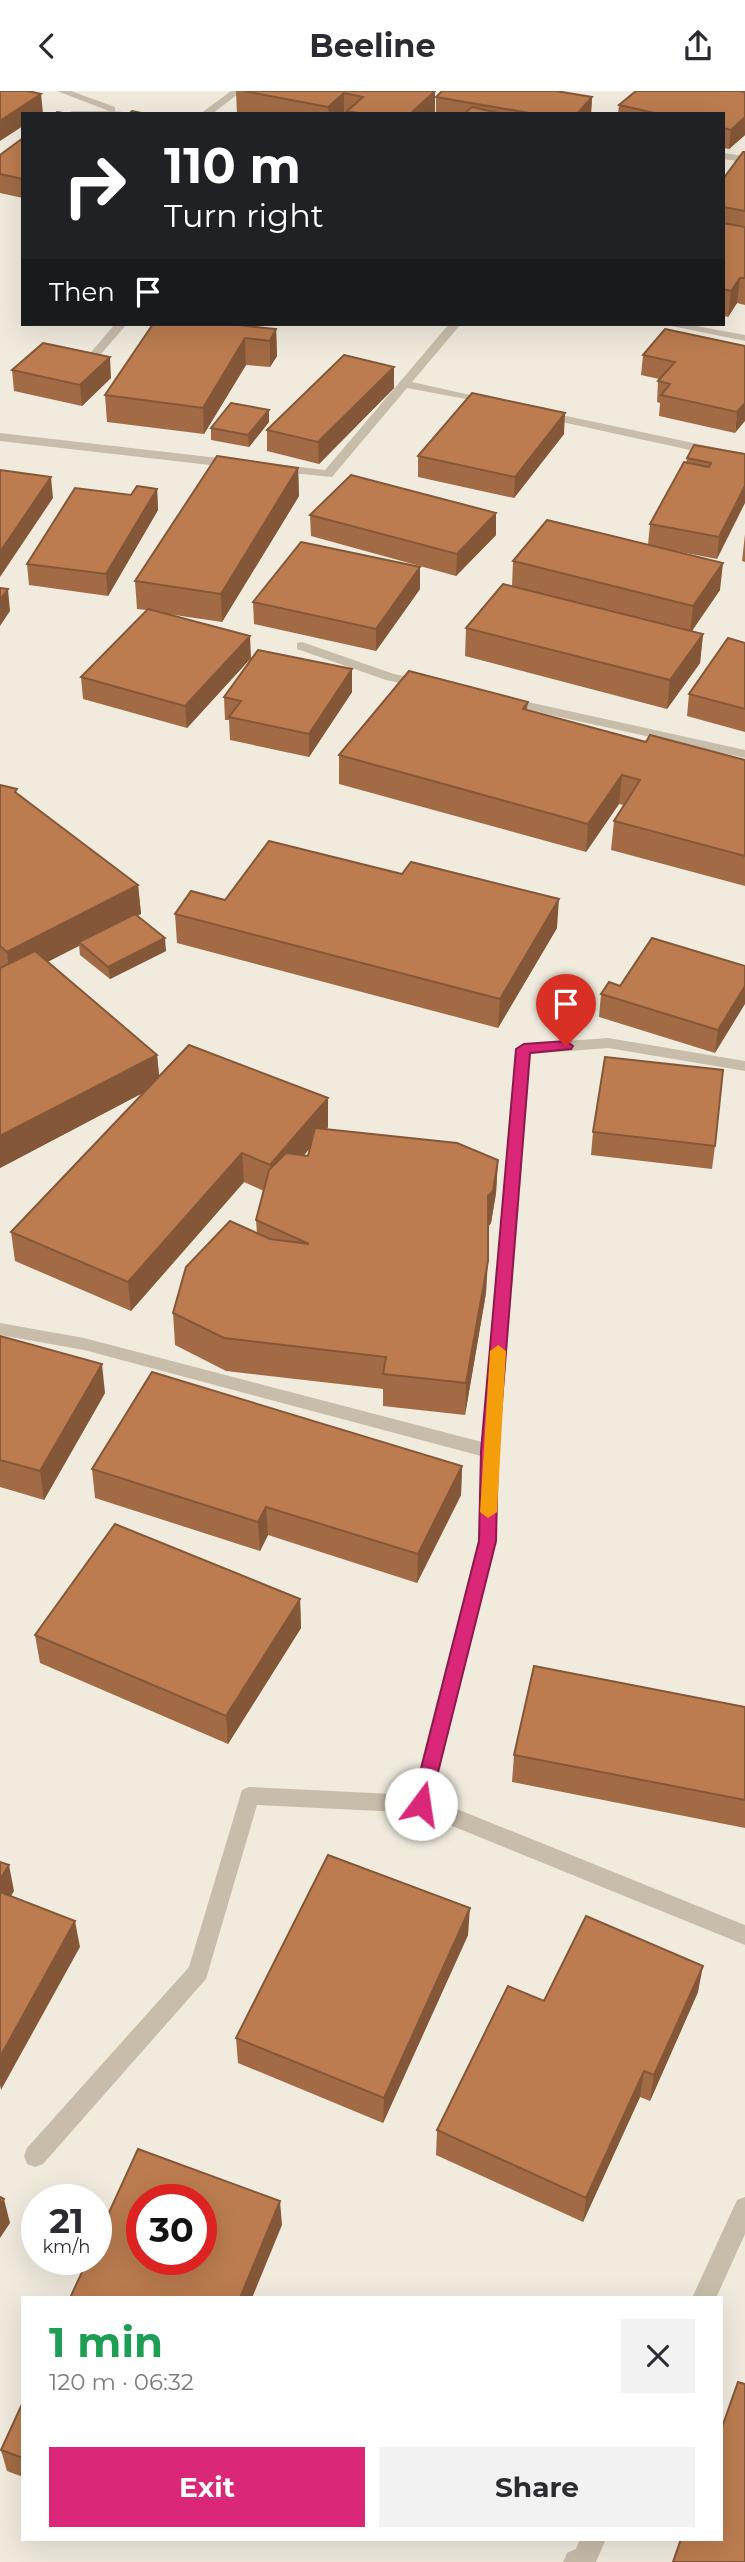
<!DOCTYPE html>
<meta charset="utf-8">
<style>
:root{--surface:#fff;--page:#f2f2f3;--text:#2b2b33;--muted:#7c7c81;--accent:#db2777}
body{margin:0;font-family:Montserrat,sans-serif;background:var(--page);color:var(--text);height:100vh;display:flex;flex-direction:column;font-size:26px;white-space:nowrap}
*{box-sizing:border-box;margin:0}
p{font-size:23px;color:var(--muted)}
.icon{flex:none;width:38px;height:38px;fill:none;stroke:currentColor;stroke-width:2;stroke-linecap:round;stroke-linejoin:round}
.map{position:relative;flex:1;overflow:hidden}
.details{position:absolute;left:21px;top:2205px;width:702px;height:245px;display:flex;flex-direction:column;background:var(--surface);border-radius:0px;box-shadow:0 7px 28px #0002}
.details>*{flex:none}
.guide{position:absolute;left:21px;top:21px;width:704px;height:214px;border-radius:0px;box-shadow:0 7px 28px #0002;background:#202124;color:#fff;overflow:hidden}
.speed{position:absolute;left:21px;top:2093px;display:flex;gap:14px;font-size:35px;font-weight:700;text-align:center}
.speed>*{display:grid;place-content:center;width:91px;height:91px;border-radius:50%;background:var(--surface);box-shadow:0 7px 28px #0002;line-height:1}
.speed small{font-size:18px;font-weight:400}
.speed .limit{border:10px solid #d22;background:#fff;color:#111}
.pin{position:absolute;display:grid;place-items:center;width:60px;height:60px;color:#fff;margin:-72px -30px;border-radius:50% 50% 50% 0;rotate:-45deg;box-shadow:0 0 7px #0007}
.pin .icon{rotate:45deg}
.me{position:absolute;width:77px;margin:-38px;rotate:14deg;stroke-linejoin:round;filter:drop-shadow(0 0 5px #0008)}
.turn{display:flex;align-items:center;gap:24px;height:147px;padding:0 28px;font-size:32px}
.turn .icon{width:91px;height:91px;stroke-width:2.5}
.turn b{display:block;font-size:49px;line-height:60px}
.then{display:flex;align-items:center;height:66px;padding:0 28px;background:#0003;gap:14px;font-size:26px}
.round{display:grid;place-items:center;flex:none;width:74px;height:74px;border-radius:0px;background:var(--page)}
.headline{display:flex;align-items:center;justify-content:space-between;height:119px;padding:0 28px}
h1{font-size:42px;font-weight:700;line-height:52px;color:#1e9e55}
.cta{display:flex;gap:14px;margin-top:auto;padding:14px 28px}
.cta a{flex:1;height:80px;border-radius:0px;background:var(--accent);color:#fff;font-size:28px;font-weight:700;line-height:80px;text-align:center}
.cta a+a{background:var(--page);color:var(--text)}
header{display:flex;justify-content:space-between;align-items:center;height:91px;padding:0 28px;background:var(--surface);font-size:32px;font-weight:700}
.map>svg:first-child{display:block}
</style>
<header><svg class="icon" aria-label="back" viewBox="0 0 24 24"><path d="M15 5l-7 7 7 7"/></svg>Beeline<svg class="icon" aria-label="share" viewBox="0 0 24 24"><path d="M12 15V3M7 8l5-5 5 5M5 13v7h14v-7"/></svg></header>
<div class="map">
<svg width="745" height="2471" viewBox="0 0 745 2471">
<rect width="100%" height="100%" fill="#f1ebde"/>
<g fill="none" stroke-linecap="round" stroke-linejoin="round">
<path fill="#c8bdab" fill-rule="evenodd" d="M57 0H71L115 16V20L140 23H67L72 20H109Z
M231 0H242L212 23H200Z
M723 62 745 65V71L723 68Z
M115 233H127L95 270H87V266Z
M449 233H461L412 291 493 309V313L407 297 332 386 271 380 269 377 275 373 325 379Z
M662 233H685L745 244V250Z
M543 320 745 363V371L539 326V322Z
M0 342 236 369 242 373 236 377 0 350Z
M302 551 394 583 429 590 431 593 424 597 386 589 297 558V552Z
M506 606 745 659V667L501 613 499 610Z
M608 947 745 970V980L608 957 531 963 499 1360 496 1450 432 1708 745 1834V1854L420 1722 257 1714 206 1888 43 2073 35 2076 27 2073 24 2065 27 2057 189 1876 242 1699 249 1696 413 1704 478 1450 481 1365 84 1259 0 1244V1232L84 1247 482 1351 516 958 524 953Z
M745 2106V2143L716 2207H692L737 2109Z
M580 2448H606L596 2471H563L567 2462 576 2458Z"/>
</g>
<path fill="#a26b45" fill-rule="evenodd" d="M236 0H435V23H237Z
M745 1V44L729 58 723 57V23H618L619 14Z
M436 6H592L591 23H436Z
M23 47V107L0 102V64Z
M745 61V214L737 212 728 226 723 225V88Z
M153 233 276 238 277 265 270 276 246 274 204 343 107 331 105 304Z
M745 255 735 342 659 325 660 312 657 311 658 290 659 288 641 284 643 264Z
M12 279 111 287 82 315 14 300Z
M394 297 319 373 267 360V339Z
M269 319V331L249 356 211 349V337Z
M564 343 514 407 418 386V365Z
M745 363 717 468 675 460 720 499 691 540 703 543 700 572 667 618 465 565 466 537 512 495 513 470 648 454 650 433 686 372 687 367Z
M298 377 299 405 222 531 161 522 251 567 187 637 83 608 81 586 147 519 137 518 135 490Z
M157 398 158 419 108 505 29 494 27 473 131 404Z
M310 424 496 444 456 485 311 445Z
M745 443V471L742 470Z
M420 498 376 560 254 533 253 511Z
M745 552V641L687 625 689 603Z
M352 578V601L309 666 230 649 229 629H225L224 606Z
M528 611 527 619 646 651 745 669V795L611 759 614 730 624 714 619 713 586 761 339 693V664Z
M0 694 17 702 138 794 141 823 137 825 166 860 110 888 80 864 79 854 47 871 157 964 159 985 328 1036 327 1038 498 1069 496 1102 491 1132 488 1136 486 1202 465 1324 383 1315V1298L226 1280 175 1254 173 1222 257 1143 256 1129 264 1100 244 1091 131 1220 15 1170 11 1141 144 1001 0 1077ZM310 1057 308 1065 304 1064 308 1059Z
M225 809 557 837 498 937 177 852 175 823Z
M745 875 715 962 599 926 601 903 620 895Z
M593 1041 715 1055 712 1078 591 1064Z
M0 1245 105 1302 44 1409 0 1396Z
M462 1375 461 1404 417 1492 268 1444 260 1460 95 1407 92 1378Z
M300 1508 301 1537 228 1653 40 1572 35 1544Z
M745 1616V1737L512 1691 514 1664Z
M468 1844 383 2032 238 1972 236 1947Z
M698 1901 650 2010 640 2006 583 2131 436 2064 437 2039 544 1910Z
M23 2311V2386L7 2380 1 2359Z"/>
<path fill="#845738" d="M435 0V23H410Z
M344 2V23H329L328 16Z
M41 3 43 22 23 23V35L0 50V30Z
M592 6 591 23H577Z
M745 26V44L729 58 731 39Z
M740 187 737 212 728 226 731 200Z
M276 238 277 265 270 276V250Z
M245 247 246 274 204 343 203 317Z
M110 266 111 287 82 315 80 294Z
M394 276V297L319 373 318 351Z
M745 312V330L735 342 737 321Z
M269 319V331L249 356 248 344Z
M565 322 564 343 514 407 515 386Z
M298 377 299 405 222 531 221 503Z
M51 386 53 407 0 486V461Z
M745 395V412L717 468 719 446Z
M157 398 158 419 108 505 106 483Z
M496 422V444L456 485 457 463Z
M723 472 720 499 690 543 693 515Z
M420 476V498L376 560V538Z
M8 498 10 520 0 535V509Z
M703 543 700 572 667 618 670 589Z
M250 545 251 567 187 637 185 615Z
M352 578V601L309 666V643Z
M622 684 619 713 586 761 588 733Z
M138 794 141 823 81 853 79 851V855L10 890 7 861Z
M559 808 557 837 498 937 500 908Z
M165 847 166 860 110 888 108 876Z
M745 895V913L715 962 718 939Z
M157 964 160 993 0 1077V1045Z
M328 1007V1036L271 1103 270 1074Z
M242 1062 244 1091 131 1220 128 1191Z
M498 1069 496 1102 491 1132 486 1138 488 1105Z
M488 1170 486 1202 465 1324 466 1292Z
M102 1273 105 1302 44 1409 40 1380Z
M462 1375 461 1404 417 1492 418 1463Z
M266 1416 268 1444 260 1460 258 1431Z
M300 1508 301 1537 228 1653 226 1625Z
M9 1774 14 1800 0 1824V1788Z
M470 1817 468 1844 383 2032 384 2007Z
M75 1830 80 1856 1 1999 0 1994V1966Z
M703 1875 698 1901 650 2010 654 1984Z
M644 1980 640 2006 583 2131 586 2107Z
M4 2108 10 2132 0 2147V2114Z
M280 2110 282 2134 252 2207H240Z"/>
<path fill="#bc7c50" stroke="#845738" stroke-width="2" fill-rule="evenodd" d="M0 0H28L41 3 0 30Z
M244 0H435L410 23H363L347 20 363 6 344 2 328 16Z
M442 0H556L592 6 577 23H535L436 6Z
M636 0H739L745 1V26L731 39 723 37V23H659L619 14Z
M472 16 503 23H464Z
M132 20 146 23H129Z
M57 21 69 23H55Z
M23 47V88L0 83V64Z
M743 61H745V120L723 116V88Z
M723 132 745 136V187H740L731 200 723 198Z
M153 233H229L276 238 270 250 245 247 203 317 105 304Z
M665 238 745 255V312L737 321 661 304 670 293 658 290 675 271 643 264Z
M43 252 110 266 80 294 12 279Z
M344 264 394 276 318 351 267 339Z
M472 302 565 322 515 386 418 365Z
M231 312 269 319 248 344 211 337Z
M694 354 745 363V395L719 446 650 433 684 371 709 376 711 372 687 367Z
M217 365 298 377 221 503 135 490Z
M0 379 51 386 0 461Z
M351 384 496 422 457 463 310 424Z
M137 395 157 398 106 483 27 473 75 397 131 404Z
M547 429 723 472 693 515 513 470Z
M301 451 420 476 376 538 253 511Z
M503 493 703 543 670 589 466 537Z
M0 497 8 498 0 509Z
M148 518 250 545 185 615 81 586Z
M728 547 745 552V618L689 603Z
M258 559 352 578 309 643 229 626 241 610 224 606Z
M409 580 528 611 523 618 646 651 650 644 745 669V765L614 730 640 689 622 684 588 733 339 664Z
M0 694 17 698 15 701 138 794 7 861 0 855Z
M269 750 402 783 411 771 559 808 500 908 175 823 191 800 225 809Z
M135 823 165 847 108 876 79 851Z
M652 847 745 875V895L718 939 601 903 609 891 620 895Z
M35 860 157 964 0 1045V877Z
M189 954 328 1007 270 1074 242 1062 128 1191 11 1141Z
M605 966 723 979 715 1055 593 1041Z
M315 1037 457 1052 498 1069 493 1100 488 1105V1170L466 1292 383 1283 386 1266 224 1247 173 1222 186 1176 230 1130 270 1148 309 1153 256 1129 269 1079 286 1062 308 1065Z
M0 1245 102 1273 40 1380 0 1369Z
M152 1281 462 1375 418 1463 266 1416 258 1431 92 1378Z
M115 1433 300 1508 226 1625 35 1544Z
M534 1575 745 1616V1709L514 1664Z
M328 1764 470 1817 384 2007 236 1947Z
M0 1771 9 1774 0 1788Z
M0 1801 75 1830 0 1966Z
M586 1825 703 1875 654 1984 644 1980 586 2107 437 2039 508 1895 544 1910Z
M138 2058 280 2110 240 2207H70L88 2168H96V2150ZM142 2109H201V2168H142Z
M0 2106 4 2108 0 2114Z
M738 2291 745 2293V2471H673L681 2448H721V2339Z
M23 2311V2367L1 2359Z"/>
<path fill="#db2777" stroke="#8e194d" stroke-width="2" d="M566 950 573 955 571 958 530 962 498 1360 496 1450 430 1713 428 1718H414L412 1713 479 1450 481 1360 516 958 524 953Z"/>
<path fill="#f59e0b" d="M498 1254 506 1260 497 1421 488 1427 480 1421 490 1260Z"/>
</svg>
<div class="speed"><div>21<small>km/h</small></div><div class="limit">30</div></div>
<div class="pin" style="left:566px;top:955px;background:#d93025"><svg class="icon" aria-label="arrive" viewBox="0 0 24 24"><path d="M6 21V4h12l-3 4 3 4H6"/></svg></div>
<svg class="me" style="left:421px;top:1713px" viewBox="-20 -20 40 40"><circle r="19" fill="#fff"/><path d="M0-13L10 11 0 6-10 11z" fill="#db2777"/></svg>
<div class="guide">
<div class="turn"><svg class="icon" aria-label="right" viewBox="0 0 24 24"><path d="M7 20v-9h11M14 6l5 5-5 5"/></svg><div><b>110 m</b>Turn right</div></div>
<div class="then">Then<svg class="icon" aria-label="arrive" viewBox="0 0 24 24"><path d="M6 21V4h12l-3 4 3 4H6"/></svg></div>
</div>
<section class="details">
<div class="headline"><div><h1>1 min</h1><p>120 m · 06:32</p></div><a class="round"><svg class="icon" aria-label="close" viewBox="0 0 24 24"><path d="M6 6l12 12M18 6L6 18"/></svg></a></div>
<div class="cta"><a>Exit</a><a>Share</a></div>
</section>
</div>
